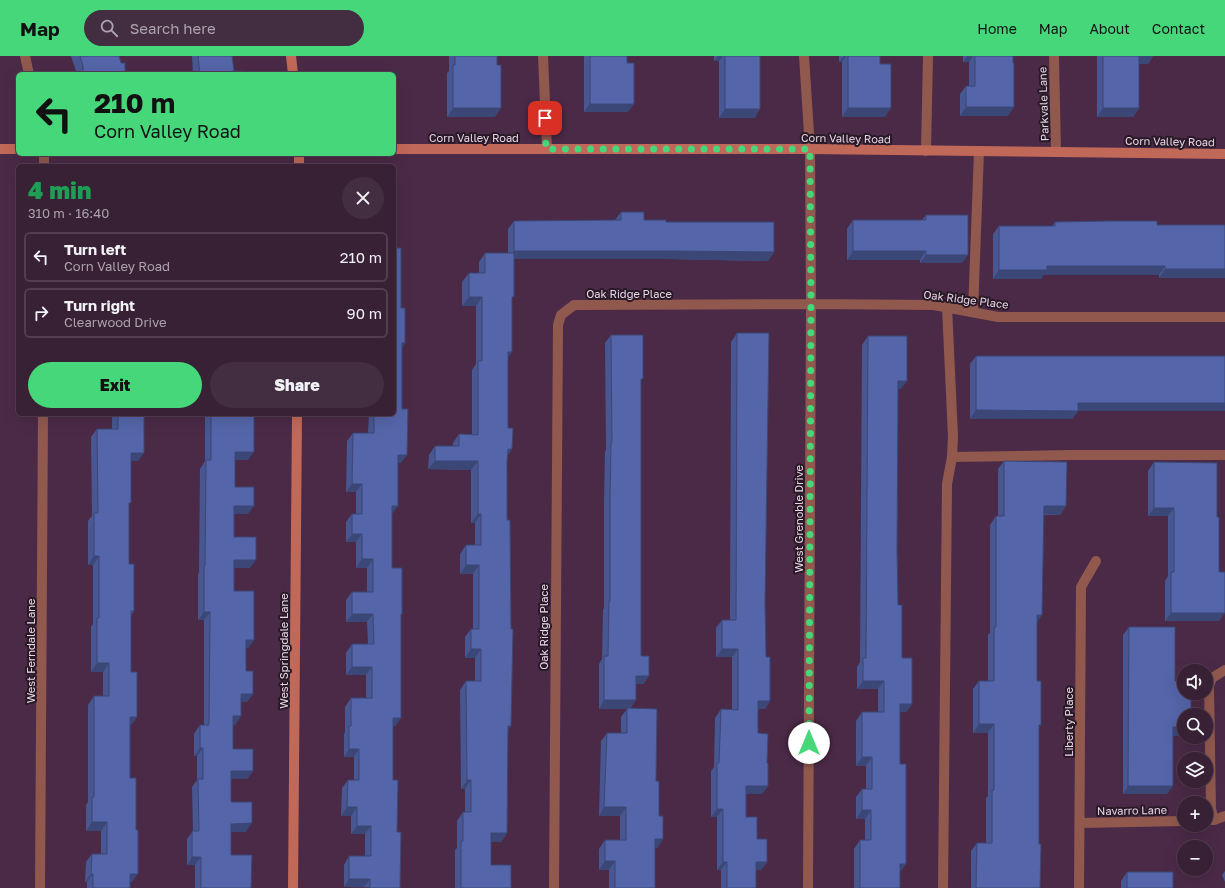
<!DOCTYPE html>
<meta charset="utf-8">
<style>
:root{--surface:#382035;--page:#432d41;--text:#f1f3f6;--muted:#aba3ad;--line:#523e50;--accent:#45d77a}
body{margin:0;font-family:"Golos Text",sans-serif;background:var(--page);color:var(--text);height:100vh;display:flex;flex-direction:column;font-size:15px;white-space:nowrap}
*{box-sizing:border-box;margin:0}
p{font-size:13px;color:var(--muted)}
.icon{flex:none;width:22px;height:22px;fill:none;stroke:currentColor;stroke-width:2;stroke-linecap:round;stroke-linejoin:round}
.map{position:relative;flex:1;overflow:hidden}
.drawer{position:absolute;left:16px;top:108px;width:380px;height:252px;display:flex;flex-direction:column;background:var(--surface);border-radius:6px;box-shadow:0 4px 16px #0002,0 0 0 1px var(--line)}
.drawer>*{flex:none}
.hud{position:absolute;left:16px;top:16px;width:380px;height:84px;border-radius:6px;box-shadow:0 4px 16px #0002,0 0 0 1px var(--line);background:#45d77a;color:#111;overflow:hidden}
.tools{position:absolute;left:1177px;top:608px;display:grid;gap:8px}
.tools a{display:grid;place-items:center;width:36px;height:36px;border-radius:50%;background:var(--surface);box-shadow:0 4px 16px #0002,0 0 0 1px var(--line);font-size:20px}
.pin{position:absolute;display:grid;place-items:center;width:34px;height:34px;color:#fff;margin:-17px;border-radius:8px;box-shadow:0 2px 6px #0006}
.me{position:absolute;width:44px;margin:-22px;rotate:0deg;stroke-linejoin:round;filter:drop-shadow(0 0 3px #0008)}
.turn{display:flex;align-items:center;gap:14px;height:84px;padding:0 12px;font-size:18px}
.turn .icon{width:52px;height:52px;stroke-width:2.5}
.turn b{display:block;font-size:28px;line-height:34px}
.round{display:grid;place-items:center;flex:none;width:42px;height:42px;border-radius:21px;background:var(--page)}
.head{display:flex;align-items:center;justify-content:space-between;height:68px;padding:0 12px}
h1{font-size:24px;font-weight:800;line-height:30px;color:#1e9e55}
.cta{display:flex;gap:8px;margin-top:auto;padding:8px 12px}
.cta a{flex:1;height:46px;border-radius:24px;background:var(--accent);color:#111;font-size:16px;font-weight:800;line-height:46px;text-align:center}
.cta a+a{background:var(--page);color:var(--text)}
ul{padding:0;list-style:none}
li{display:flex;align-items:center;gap:12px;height:50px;margin:0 8px 6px;padding:0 4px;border:2px solid var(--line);border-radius:6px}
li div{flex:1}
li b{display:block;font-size:15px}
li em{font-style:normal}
header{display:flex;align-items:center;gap:24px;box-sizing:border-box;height:56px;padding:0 20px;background:var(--accent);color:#111}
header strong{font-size:19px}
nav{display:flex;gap:22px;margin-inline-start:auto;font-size:14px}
.search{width:280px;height:36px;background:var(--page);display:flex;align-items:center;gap:10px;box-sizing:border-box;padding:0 14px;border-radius:22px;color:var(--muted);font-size:15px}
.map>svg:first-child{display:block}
</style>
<header>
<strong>Map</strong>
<div class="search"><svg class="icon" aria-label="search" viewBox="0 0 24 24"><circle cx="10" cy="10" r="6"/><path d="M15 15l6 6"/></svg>Search here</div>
<nav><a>Home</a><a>Map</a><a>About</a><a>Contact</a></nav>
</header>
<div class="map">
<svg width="1225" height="832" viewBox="0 0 1225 832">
<rect width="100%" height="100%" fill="#4b2a47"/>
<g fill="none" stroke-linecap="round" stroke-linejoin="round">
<path stroke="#91594e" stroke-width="10" d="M926 95 928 0
M947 251 953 381 952 401 1070 399H1225
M973 256 979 95
M1214 764 1211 753 1209 630 1212 622 1225 614
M943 832 947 428 952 401"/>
<path stroke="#91594e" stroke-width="10" d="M25 0 29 18
M543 0 547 93
M804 0 810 93 811 248 808 832
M1054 0 1056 96
M44 110V98
M1206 764H1214L1225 760
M1080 767 1184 765
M40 832 43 358
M554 832 558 269 561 259 574 249 811 248 934 249 998 261H1225
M1079 832 1081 531 1096 505"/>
<path stroke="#c16959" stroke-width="10" d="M291 0 293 18
M0 93H18
M394 93H810L1225 98
M299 110V98
M293 832 297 358"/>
</g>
<path fill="#485791" d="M71 0H119L125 18H77Z
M192 0H232L234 15 243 18H193Z
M449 0H497L495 61H447V17L449 15Z
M584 0H627L628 56H584Z
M714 0H760L755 62H719V5H714Z
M839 0H880V8L885 61H842V6H839Z
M963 0H1013L1008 60H960V38L966 30H969V6H963Z
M1097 0H1153L1148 8H1139V52L1133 61H1097Z
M621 156 644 164 666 166 774 196 768 205 668 203H514L508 301V372L512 393 507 400V405L508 675 507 777 501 786H491V809L511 832H455V794L457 792V765L463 756H465V733H461L460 634 466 625H475V602H465V581L471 573H473V518H460V498L466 489H475V467H471V414L428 413 429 399 435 390H453V387L459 378H472V314L476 308V250H462V226L469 217H479V206L485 197H508V173L514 165 615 164Z
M926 159 962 207H920V204H847V173L853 164H922Z
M1055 166 1157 169 1225 222H1159V219H1043L1041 223H993V178L999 170H1052Z
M401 252 405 287 402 292 401 407H398L392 458V512L401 560V662L395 670H393V724L400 832 344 831V809L349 800H365V778H351V760H341L342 732 348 724H354V701H344V678L345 676V651L351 642H366V619H346V597L352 588H368L367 566H346V544L352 536H367V512H356V486H346V466L352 458H356V436H346L347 385 353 377H368L369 358H394Z
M737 277 765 548 766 601 770 645 765 653H758V677L767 707 768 730 762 738H746V761L757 783 767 806 761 814H756V832H721V814H717V761H711V715L714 711 715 662 721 653H732V601H716V572L722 564H730L731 286Z
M611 279 641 326V600L649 620 643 628H636L631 652 656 725 659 760 663 783 657 792H655V832H609V814H599V793L605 784H620V760H599L601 685 607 677H621V661L627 653H599V608L602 603 603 554 604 552V448L605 395 606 394 605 287Z
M868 280 901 333H898L897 495 898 549 902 602 912 648 906 656H900V832H854V793L860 784H865V763H856V741L862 733H866V710H856V665L862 656H878V633H857V611L860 606 862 289Z
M976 300 1225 355H1078L1072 363H970V308Z
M112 358H144L138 405H131L129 449V508L134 555 131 559V616L137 661 131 669H130V722L132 826H130V832H87V826H85L86 806 92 798H101V775H86V749L88 746V649L94 640H103V616H91V571L93 568V509H88V465L92 460 91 381 97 373H112Z
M207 358H254L248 404H235V431L248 458H234V481L250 512H234V535L254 584 248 592H246V615L253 638 247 646H241V660L235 669H233V693L253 715 247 723H231V746L246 776H231V799L251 832H195V809H187V783L193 775 192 731 197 724V700H194V678L200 669H204V564H198V519L199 517 200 413 205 405V360Z
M1004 405 1066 450 1060 459H1044L1037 566V625L1039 671V788L1040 832H971V795L977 787H986V742L988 740V677H973V633L979 625H988V579L990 577V469L996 460H998V413Z
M1154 406 1217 461 1219 565H1165V525L1168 520V460H1148V415Z
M1129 571 1175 625 1184 680H1173L1167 738H1123V579Z
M1225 815V826L1222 819Z
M1127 816 1173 832H1121V825Z"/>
<path fill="#3b4776" d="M718 0H723L719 5H714Z
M844 0H846L842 6H839Z
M967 0H973L969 6H963Z
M1138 0H1153L1148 8H1133Z
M590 48H634L628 56H584Z
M966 51H1014L1008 60H960Z
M453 52H501L495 61H447Z
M848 52H891L885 61H842Z
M1103 52H1139L1133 61H1097Z
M725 53H760L755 62H719Z
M514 195H673L774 196 768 205 668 203H508Z
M853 195H926L920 204H847Z
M926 199H968L962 207H920Z
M1047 210H1165L1159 219H1043L1041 223H993L999 214Z
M1165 213H1225V222H1159Z
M469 241H482L476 250H462Z
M402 287H405L399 296Z
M508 296H512L506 305Z
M898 325H907L901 333H892Z
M1078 347H1225V355H1077H1078L1072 363H970L976 354Z
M508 393H512L506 402Z
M235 396H254L248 404H229Z
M131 397H144L138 405H125Z
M398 399H407L401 407H392Z
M435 405H478L471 414 428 413Z
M352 428H362L356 436H346Z
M234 450H254L248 458H228Z
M392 450H398L392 458Z
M1044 450H1066L1060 459 1038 458Z
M1154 452H1174L1168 460H1148Z
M478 458H481L475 467H471Z
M352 478H362L356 486H346Z
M94 500H99L93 509H88Z
M362 503H373L367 512H356Z
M234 504H256L250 512H228Z
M466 509H479L473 518H460Z
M204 556H210L204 564H198Z
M1171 557H1225L1219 565H1165Z
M352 558H373L367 566H346Z
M1037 559H1042L1036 568Z
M246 584H254L248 592H240Z
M471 593H481L475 602H465Z
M722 593H738L732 601H716Z
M97 607H109L103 616H91Z
M352 611H372L366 619H346Z
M636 620H649L643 628H630Z
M863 625H884L878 633H857Z
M241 638H253L247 646H235Z
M604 644H636L630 653H599Z
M758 645H770L765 653H752Z
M900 648H912L906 656H894Z
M233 660H241L235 669H227Z
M130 661H137L131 669H124Z
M393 662H401L395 670H388Z
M979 668H994L988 677H973Z
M508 670H511L505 679Z
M1173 671H1184V680H1167Z
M200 692H203L197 700H194Z
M349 693H359L354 701H344Z
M862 701H872L866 710H856Z
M231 715H253L247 723H225Z
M467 724H471L465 733H461Z
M746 730H768L762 738H740Z
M1128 730H1173L1167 738H1123Z
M347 751H357L351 760H341Z
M604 751H626L620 760H599Z
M717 753H723L717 761H711Z
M862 754H871L865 763H856Z
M92 766H107L101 775H86Z
M252 767 246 776H225L231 768Z
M357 770H371L365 778H351Z
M491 777H507L501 786H485Z
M655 783H663L657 792H649Z
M192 801H201L195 809H187Z
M605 805H615L609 814H599Z
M723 806H727L721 814H717Z
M756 806H767L761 814H750Z
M900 808H906L900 816Z
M91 818H93L87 826H85Z
M130 818H138L132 826H124Z
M349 823H370L364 831H344Z"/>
<path fill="#5465a9" stroke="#3b4776" d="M80 0H119L121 7H125V18H83V10Z
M198 0H232L234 15H243V18H200Z
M455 0H497V9H501V52H453V9H455Z
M590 0H627V7H634V48H590Z
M725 0H760V53H725Z
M848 0H880V8H891V52H848Z
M975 0H1013V7H1014V51H966V30H975Z
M1103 0H1139V52H1103Z
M342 17H390V18H342Z
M621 156H644V164H666V166H774V196L673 195H514V165L621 164Z
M926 159H968V199H926V195H853V164H926Z
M1109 165H1157V169H1225V213H1165V210H1047V214H999V170H1055V166Z
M394 192H401V252H405V287H402V353H408L407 399H398V450H392V512H402V558H401V662H393V724H398L397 776H401L400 832H370V823H349V800H371V770H357V751H347L348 724H359V693H349V670H351V642H372V611H352V588H374L373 558H352V536H373V503H362V478H352V458H362V428H352L353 377H374V358H394Z
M485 197H514V241H512V296H508V372H513L512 393H508L507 405V464H510L511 573H513L511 670H508L507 777H491V809H511V832H461V785H463V756H471V724H467L466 625H481V593H471V573H479V509H466V489H481V458H478V405H435V390H459V378L478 379V305H482V241H469V217H485Z
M737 277H769L765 548 766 601H770V645H758V677L768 678 767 707H768V730H746V761H757V783H767V806H756V832H727V806H723V753H717V707H719L721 653 738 654V593H722V564H736Z
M611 279H643V323H641V600H649V620H636V644H604V600H608L609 545H610V440L611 387H612Z
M868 280H907V325H898L897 495 898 549H902V602H912V648H900V708H906V808H900V832H860V784H871V754H862V733H872V701H862V656H884V625H863V602H866Z
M976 300H1225V347H1078V355L976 354Z
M118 358H144V397H131V447H129V508H134V555H131V616H137V661H130V722H136V774H138V818H130V832H93V818H91L92 798H107V766H92V741H94V640H109V607H97V562H99V500H94V457H98L97 373H118Z
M211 358H254V396H235V431H254V450H234V481H256V504H234V535H254V584H246V615H253V638H241V660H233V693H253V715H231V746H252V767L231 768V799H252L251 832H201V801H192V775H199L198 723H203V692H200V669H209L210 556H204V510H205L206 404H211Z
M1004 405 1067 406 1066 450H1044L1042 559H1037V625H1041V669H1039V788H1041L1040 832H976L977 787H992V734H994V668H979V625H994V571H996V460H1004Z
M1154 406 1217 407V461H1219V516H1225V557H1171V516H1174V452H1154Z
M1129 571H1175V625H1184V637H1191V659H1184V671H1173V730H1128Z
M627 652 657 653 656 725H659V760H663V783H655V832H615V805H605V784H626V751H604L607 677H627Z
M1127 816H1173V832H1127Z"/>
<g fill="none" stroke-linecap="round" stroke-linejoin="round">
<path stroke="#45d77a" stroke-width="7" stroke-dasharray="0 12.6" d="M545 62 546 93H810L811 248 809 687"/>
</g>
<g text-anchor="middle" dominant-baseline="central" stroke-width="4" stroke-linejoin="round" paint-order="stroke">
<g font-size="11" fill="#ead5e6" stroke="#281926">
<text transform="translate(1043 48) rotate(-92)">Parkvale Lane</text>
<text x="474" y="81">Corn Valley Road</text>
<text transform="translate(846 82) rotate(1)">Corn Valley Road</text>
<text transform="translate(1170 85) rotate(1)">Corn Valley Road</text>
<text x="629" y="237">Oak Ridge Place</text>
<text transform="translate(966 243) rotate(7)">Oak Ridge Place</text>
<text transform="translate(798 463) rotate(-90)">West Grenoble Drive</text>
<text transform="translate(543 571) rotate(-90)">Oak Ridge Place</text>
<text transform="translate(30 595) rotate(-90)">West Ferndale Lane</text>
<text transform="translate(283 595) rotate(-90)">West Springdale Lane</text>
<text transform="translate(1068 666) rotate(-90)">Liberty Place</text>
<text transform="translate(1132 754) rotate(-1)">Navarro Lane</text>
</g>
</g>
</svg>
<div class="tools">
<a><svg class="icon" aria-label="sound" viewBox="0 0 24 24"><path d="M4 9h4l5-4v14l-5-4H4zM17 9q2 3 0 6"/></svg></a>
<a><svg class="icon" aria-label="search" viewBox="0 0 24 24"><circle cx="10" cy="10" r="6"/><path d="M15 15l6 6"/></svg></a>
<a><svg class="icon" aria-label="layers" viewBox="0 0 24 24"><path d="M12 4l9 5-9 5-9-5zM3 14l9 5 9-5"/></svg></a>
<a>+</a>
<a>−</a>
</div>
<div class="pin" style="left:545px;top:62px;background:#d93025"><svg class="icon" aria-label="arrive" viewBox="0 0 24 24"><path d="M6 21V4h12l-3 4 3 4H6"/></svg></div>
<svg class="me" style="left:809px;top:687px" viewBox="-20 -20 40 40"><circle r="19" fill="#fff"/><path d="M0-13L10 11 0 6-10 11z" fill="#45d77a"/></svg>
<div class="hud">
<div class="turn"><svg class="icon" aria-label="left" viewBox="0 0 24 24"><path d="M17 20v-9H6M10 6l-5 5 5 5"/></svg><div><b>210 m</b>Corn Valley Road</div></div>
</div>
<section class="drawer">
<div class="head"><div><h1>4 min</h1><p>310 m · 16:40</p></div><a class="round"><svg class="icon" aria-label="close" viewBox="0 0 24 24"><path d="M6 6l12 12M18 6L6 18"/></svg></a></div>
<ul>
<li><svg class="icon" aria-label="left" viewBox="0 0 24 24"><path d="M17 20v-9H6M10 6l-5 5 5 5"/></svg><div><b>Turn left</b><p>Corn Valley Road</p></div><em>210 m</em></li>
<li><svg class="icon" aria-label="right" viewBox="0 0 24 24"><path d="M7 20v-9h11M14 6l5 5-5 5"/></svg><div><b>Turn right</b><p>Clearwood Drive</p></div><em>90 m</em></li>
</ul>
<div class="cta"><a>Exit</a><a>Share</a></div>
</section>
</div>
